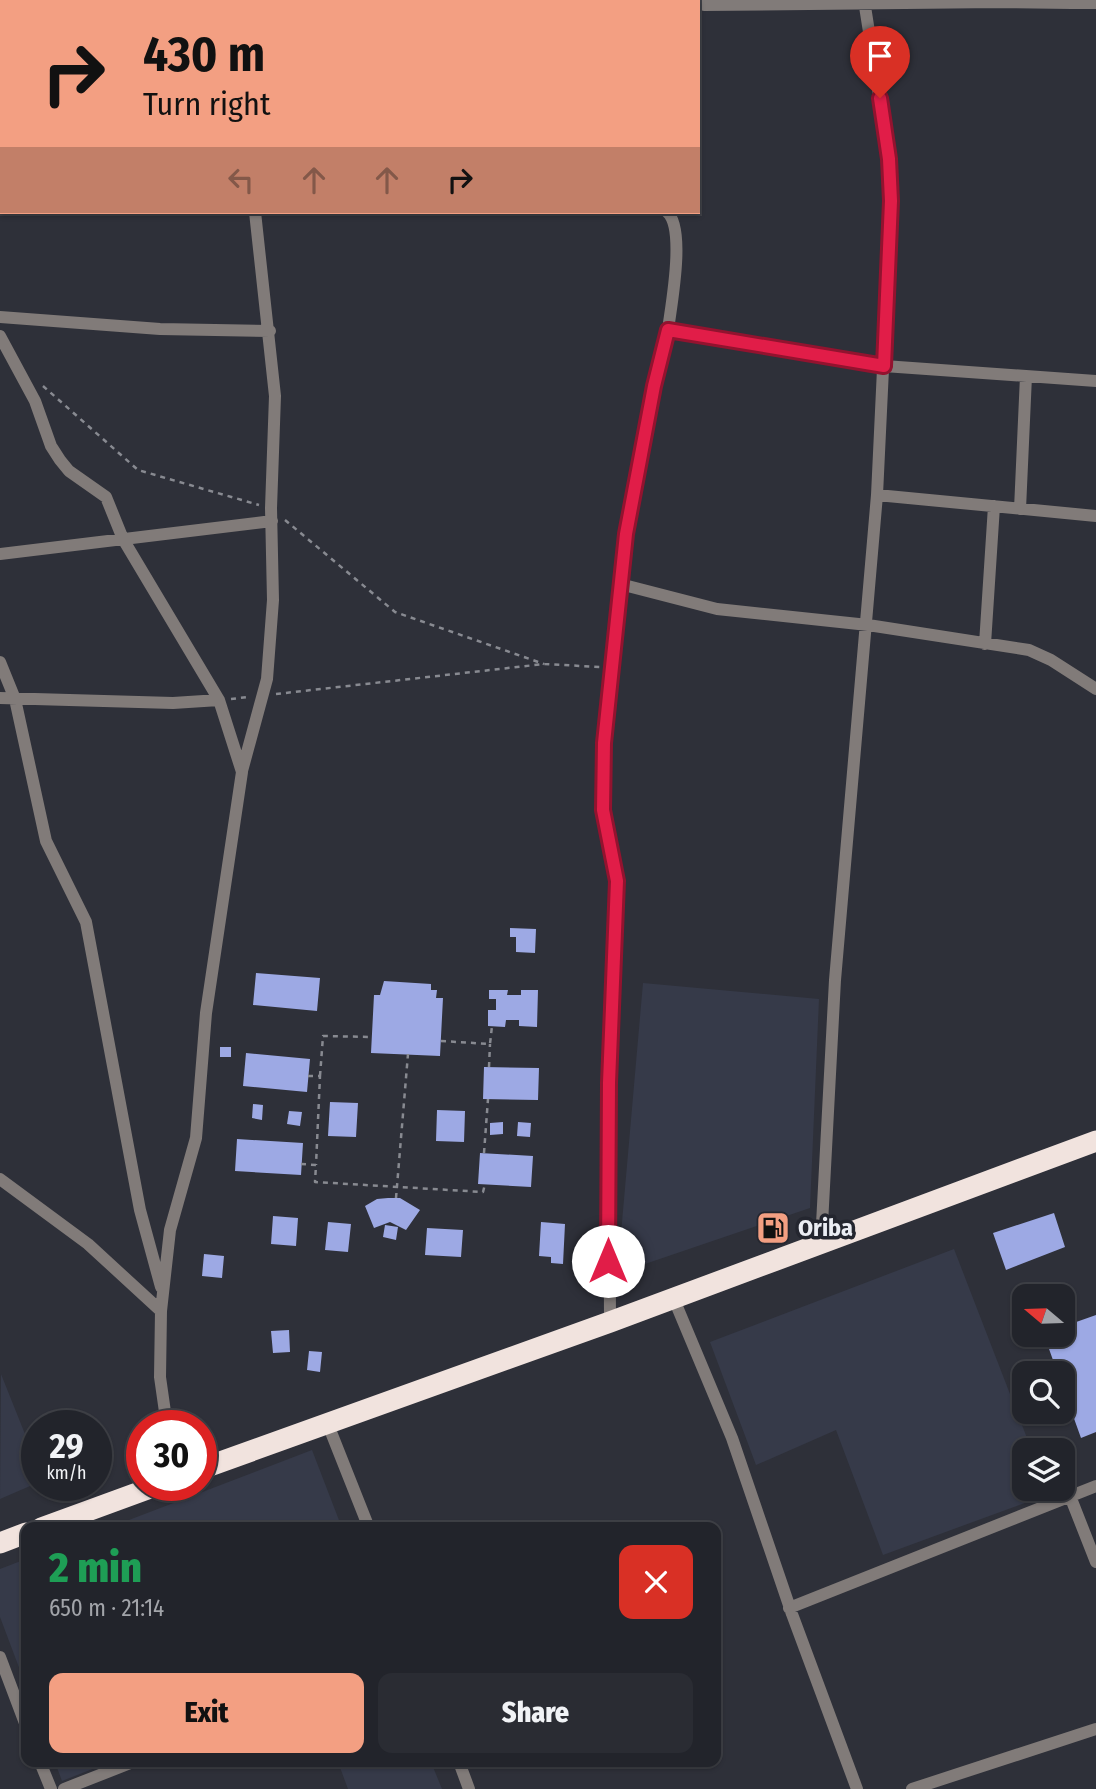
<!DOCTYPE html>
<meta charset="utf-8">
<style>
:root{--surface:#22242b;--page:#2a2c33;--text:#f1f3f6;--muted:#a2a4a9;--line:#3f4147;--accent:#f39f82}
body{margin:0;font-family:"Fira Sans Condensed",sans-serif;background:var(--page);color:var(--text);height:100vh;display:flex;flex-direction:column;font-size:26px;white-space:nowrap}
*{box-sizing:border-box;margin:0}
p{font-size:23px;color:var(--muted)}
.icon{flex:none;width:38px;height:38px;fill:none;stroke:currentColor;stroke-width:2;stroke-linecap:round;stroke-linejoin:round}
.map{position:relative;flex:1;overflow:hidden}
.panel{position:absolute;left:21px;top:1522px;width:700px;height:245px;display:flex;flex-direction:column;background:var(--surface);border-radius:14px;box-shadow:0 2px 5px #0004,0 0 0 2px var(--line)}
.panel>*{flex:none}
.banner{position:absolute;left:0px;top:0px;width:700px;height:214px;box-shadow:0 2px 5px #0004,0 0 0 2px var(--line);background:#f39f82;color:#111;overflow:hidden}
.needle{width:46px;rotate:289deg}
.controls{position:absolute;left:1012px;top:1284px;display:grid;gap:14px}
.controls a{display:grid;place-items:center;width:63px;height:63px;border-radius:14px;background:var(--surface);box-shadow:0 2px 5px #0004,0 0 0 2px var(--line);font-size:35px}
.speed{position:absolute;left:21px;top:1410px;display:flex;gap:14px;font-size:35px;font-weight:700;text-align:center}
.speed>*{display:grid;place-content:center;width:91px;height:91px;border-radius:50%;background:var(--surface);box-shadow:0 2px 5px #0004,0 0 0 2px var(--line);line-height:1}
.speed small{font-size:18px;font-weight:400}
.speed .limit{border:10px solid #d22;background:#fff;color:#111}
.pin{position:absolute;display:grid;place-items:center;width:60px;height:60px;color:#fff;margin:-72px -30px;border-radius:50% 50% 50% 0;rotate:-45deg;box-shadow:0 0 7px #0007}
.pin .icon{rotate:45deg}
.me{position:absolute;width:77px;margin:-38px;rotate:0deg;stroke-linejoin:round;filter:drop-shadow(0 0 5px #0008)}
.turn{display:flex;align-items:center;gap:24px;height:147px;padding:0 28px;font-size:32px}
.turn .icon{width:91px;height:91px;stroke-width:2.5}
.turn b{display:block;font-size:49px;line-height:60px}
.lanes{display:flex;align-items:center;height:66px;padding:0 28px;background:#0003;justify-content:center;gap:35px;direction:ltr}
.lanes .off{opacity:.35}
.round{display:grid;place-items:center;flex:none;width:74px;height:74px;border-radius:14px;background:var(--page)}
.headline{display:flex;align-items:center;justify-content:space-between;height:119px;padding:0 28px}
h1{font-size:42px;font-weight:800;line-height:52px;color:#1e9e55}
.action{display:flex;gap:14px;margin-top:auto;padding:14px 28px}
.action a{flex:1;height:80px;border-radius:14px;background:var(--accent);color:#111;font-size:28px;font-weight:800;line-height:80px;text-align:center}
.action a+a{background:var(--page);color:var(--text)}
.map>svg:first-child{display:block}
</style>
<div class="map">
<svg width="1096" height="1789" viewBox="0 0 1096 1789">
<rect width="100%" height="100%" fill="#2e3039"/>
<path fill="#363a49" d="M643 983 819 999 810 1208 642 1265 620 1245Z
M954 1249 1032 1451H1024V1489H1047L1049 1494 883 1555 836 1430 756 1465 710 1342Z
M1 1374 37 1464V1483L0 1499Z
M312 1450 342 1528H108Z
M26 1559V1686L0 1617V1569Z
M55 1762H110L62 1781Z
M338 1762H431L442 1789H348Z"/>
<path fill="#9da9e4" d="M510 928 536 929 535 953 516 952V937H510Z
M256 973 320 978 317 1011 253 1005Z
M384 981 431 984V990H437L436 998H443L440 1056 371 1053 374 995H380Z
M489 990H508L507 995H521V990H538L537 1027 519 1026V1020H506L505 1027 488 1026V1010H496V999H489Z
M220 1047H231V1057H220Z
M246 1053 310 1059 307 1092 243 1086Z
M484 1067 539 1068 538 1100 483 1099Z
M330 1102 358 1103 356 1137 328 1136Z
M253 1104 263 1105 262 1120 252 1118Z
M437 1110 465 1111 464 1142 436 1141Z
M289 1111 302 1112 300 1126 287 1124Z
M503 1122V1134L490 1135V1123Z
M518 1122 531 1123 530 1137 517 1136Z
M237 1139 303 1143 301 1175 235 1171Z
M480 1153 533 1156 531 1187 478 1184Z
M388 1198H400L420 1210 406 1230 390 1222 374 1228 365 1206 377 1199Z
M1054 1213 1065 1247 1006 1270 993 1233Z
M273 1216 298 1218 296 1246 271 1244Z
M328 1222 351 1224 348 1252 325 1250Z
M541 1222 565 1224 563 1264 551 1263V1257L539 1256Z
M385 1225 398 1227 396 1240 383 1237Z
M427 1228 463 1230 461 1257 425 1255Z
M204 1254 224 1256 222 1278 202 1276Z
M1096 1315V1432L1081 1438 1062 1385V1374H1058L1044 1335H1062V1327Z
M289 1330 290 1352 273 1353 271 1331Z
M309 1351 322 1352 320 1372 307 1370Z"/>
<g fill="none" stroke-linecap="round" stroke-linejoin="round">
<path stroke="#888a91" stroke-width="2.5" stroke-dasharray="5 5" stroke-linecap="butt" d="M43 386 138 470 259 505
M285 520 395 612 544 664
M276 694 544 664 600 667
M231 699 248 697
M441 1041 490 1044 492 1026
M489 1067 490 1044
M308 1076H320L316 1165
M320 1076 323 1036 372 1037
M484 1153 488 1099
M301 1164 316 1165 315 1182 483 1192 485 1184
M396 1198 408 1054"/>
<path stroke="#817b79" stroke-width="12" d="M127 0 131 2
M428 0 430 2
M699 0 704 5 999 2
M999 0V2L1072 3
M1074 0 1072 3H1096
M248 2 250 0
M667 212C686 228 671 306 668 330L884 366 1096 381
M0 317 160 329 270 331
M0 336 35 401 51 446 60 460 69 471 106 497 123 539 219 700 242 772 206 1013 196 1138 170 1230 161 1311
M877 495 1096 516
M1020 509 1026 376
M0 554 272 521
M620 584 717 609 868 625 1029 650 1051 660 1096 689
M985 644 994 506
M0 662 15 699 46 841 86 922 140 1210 161 1287
M0 698 173 703 219 700
M242 771 267 679 273 600 271 508 275 396 255 212
M0 1179 88 1244 161 1311 160 1377 167 1426
M821 1243 835 980 877 495 891 201 889 159 864 0
M673 1297 732 1438 792 1614 857 1789
M610 1322 609 1083 617 881 604 824 601 796 604 743 626 534 654 386 668 330
M327 1422 369 1528
M1070 1496 1096 1562
M789 1608 1096 1486
M0 1657 26 1726
M40 1762 51 1789
M459 1762 469 1789
M64 1789 133 1762
M912 1789 1096 1729"/>
<path stroke="#f1e3de" stroke-width="21" d="M201 1469 610 1322 1096 1141
M41 1528 156 1486
M0 1543 26 1533"/>
</g>
<g fill="none" stroke-linecap="round" stroke-linejoin="round">
<defs>
<path id="route" d="M608 1261 609 1083 617 881 603 810 604 743 626 534 654 386 668 330 884 366 891 201 889 159 880 98"/>
</defs>
<use href="#route" stroke="#92132f" stroke-width="18"/>
<use href="#route" stroke="#e11d48" stroke-width="12"/>
</g>
<defs>
<symbol id="fuel-square" viewBox="-11 -11 22 22"><rect x="-9" y="-9" width="18" height="18" rx="4" fill="#f39f82" stroke="#24262f"/><path d="M-5.5-6h7V0h2V4h1.3V-2.5L3-4.5l.8-.8L6-3V5H2.5V1h-1V6h-7ZM-4.2-4.7v3.2H.2V-4.7Z" fill="#111"/></symbol>
</defs>
<g fill-rule="evenodd">
<use href="#fuel-square" x="754" y="1209" width="38" height="38"/>
</g>
<g text-anchor="middle" dominant-baseline="central" stroke-width="7" stroke-linejoin="round" paint-order="stroke">
<g font-size="24" font-weight="bold" fill="#ebedf3" stroke="#24262f" text-anchor="start">
<text x="798" y="1228">Oriba</text>
</g>
</g>
</svg>
<div class="controls">
<a><svg class="needle" viewBox="-14 -14 28 28"><path d="M0-13l5 13h-10z" fill="#e53935"/><path d="M0 13l5-13h-10z" fill="#a2a4a9"/></svg></a>
<a><svg class="icon" aria-label="search" viewBox="0 0 24 24"><circle cx="10" cy="10" r="6"/><path d="M15 15l6 6"/></svg></a>
<a><svg class="icon" aria-label="layers" viewBox="0 0 24 24"><path d="M12 4l9 5-9 5-9-5zM3 14l9 5 9-5"/></svg></a>
</div>
<div class="speed"><div>29<small>km/h</small></div><div class="limit">30</div></div>
<div class="pin" style="left:880px;top:98px;background:#d93025"><svg class="icon" aria-label="arrive" viewBox="0 0 24 24"><path d="M6 21V4h12l-3 4 3 4H6"/></svg></div>
<svg class="me" style="left:608px;top:1261px" viewBox="-20 -20 40 40"><circle r="19" fill="#fff"/><path d="M0-13L10 11 0 6-10 11z" fill="#e11d48"/></svg>
<div class="banner">
<div class="turn"><svg class="icon" aria-label="right" viewBox="0 0 24 24"><path d="M7 20v-9h11M14 6l5 5-5 5"/></svg><div><b>430 m</b>Turn right</div></div>
<div class="lanes"><svg class="icon off" aria-label="left" viewBox="0 0 24 24"><path d="M17 20v-9H6M10 6l-5 5 5 5"/></svg><svg class="icon off" aria-label="ahead" viewBox="0 0 24 24"><path d="M12 20V5M6 11l6-6 6 6"/></svg><svg class="icon off" aria-label="ahead" viewBox="0 0 24 24"><path d="M12 20V5M6 11l6-6 6 6"/></svg><svg class="icon" aria-label="right" viewBox="0 0 24 24"><path d="M7 20v-9h11M14 6l5 5-5 5"/></svg></div>
</div>
<section class="panel">
<div class="headline"><div><h1>2 min</h1><p>650 m · 21:14</p></div><a class="round" style="background:#d93025;color:#fff"><svg class="icon" aria-label="close" viewBox="0 0 24 24"><path d="M6 6l12 12M18 6L6 18"/></svg></a></div>
<div class="action"><a>Exit</a><a>Share</a></div>
</section>
</div>
